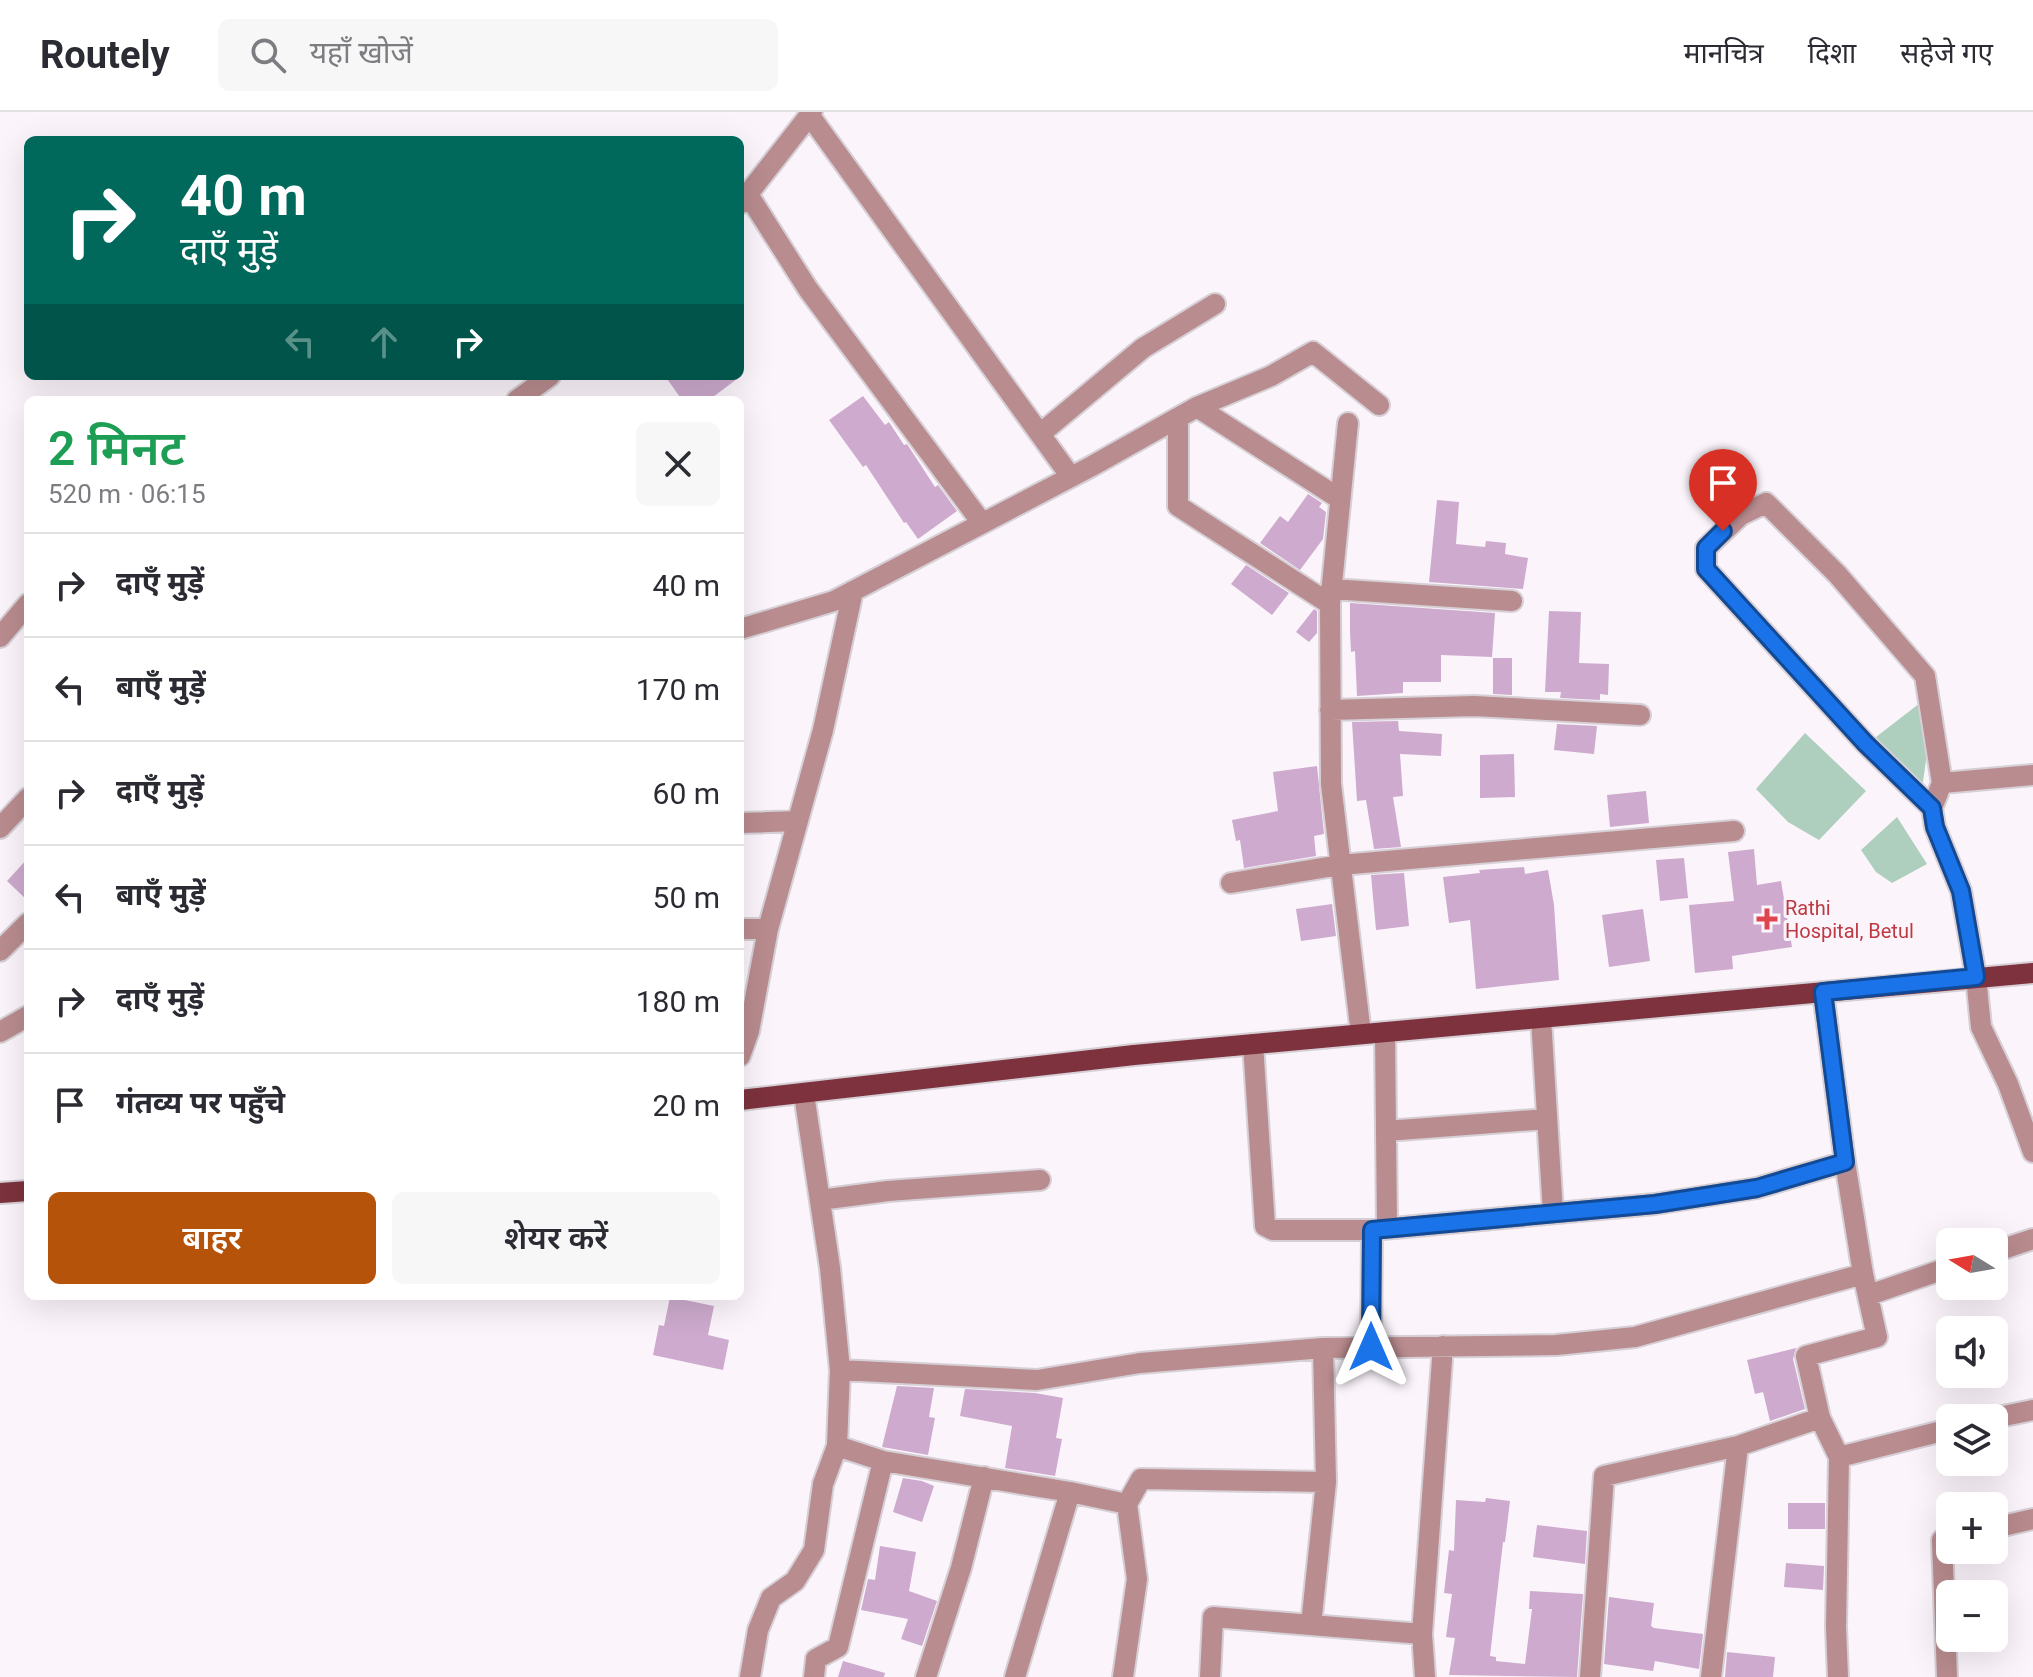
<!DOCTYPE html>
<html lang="hi">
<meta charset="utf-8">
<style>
:root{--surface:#fff;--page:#f7f7f7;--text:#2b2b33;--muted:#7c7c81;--line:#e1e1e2;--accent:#b45309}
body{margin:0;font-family:Roboto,"Noto Sans Devanagari",sans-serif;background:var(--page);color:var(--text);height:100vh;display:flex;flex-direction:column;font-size:30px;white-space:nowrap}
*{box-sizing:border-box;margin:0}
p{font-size:26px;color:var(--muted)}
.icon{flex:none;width:44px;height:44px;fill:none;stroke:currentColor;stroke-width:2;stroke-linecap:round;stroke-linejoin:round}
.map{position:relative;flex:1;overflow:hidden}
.panel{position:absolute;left:24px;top:284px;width:720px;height:904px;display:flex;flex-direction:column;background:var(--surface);border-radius:12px;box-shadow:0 8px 32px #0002}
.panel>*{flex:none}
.hud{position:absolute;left:24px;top:24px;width:720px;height:244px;border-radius:12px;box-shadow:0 8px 32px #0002;background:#00695c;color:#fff;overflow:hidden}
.needle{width:52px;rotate:281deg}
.buttons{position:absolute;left:1936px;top:1116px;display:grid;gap:16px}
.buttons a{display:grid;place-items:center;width:72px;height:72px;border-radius:12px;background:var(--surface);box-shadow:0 8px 32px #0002;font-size:40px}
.pin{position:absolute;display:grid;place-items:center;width:68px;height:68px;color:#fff;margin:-82px -34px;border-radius:50% 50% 50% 0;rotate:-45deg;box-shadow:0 0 8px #0007}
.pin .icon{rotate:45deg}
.me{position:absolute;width:88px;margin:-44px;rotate:0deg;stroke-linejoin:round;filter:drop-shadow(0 0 6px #0008)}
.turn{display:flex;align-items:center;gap:28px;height:168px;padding:0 24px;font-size:36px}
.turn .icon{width:104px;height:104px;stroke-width:2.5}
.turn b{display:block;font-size:56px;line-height:68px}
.lanes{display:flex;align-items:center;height:76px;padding:0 24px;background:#0003;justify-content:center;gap:40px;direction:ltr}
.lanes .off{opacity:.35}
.round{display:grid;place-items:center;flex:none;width:84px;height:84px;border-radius:12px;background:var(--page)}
.head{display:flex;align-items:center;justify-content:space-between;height:136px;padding:0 24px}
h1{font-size:48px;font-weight:600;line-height:60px;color:#1e9e55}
.cta{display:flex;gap:16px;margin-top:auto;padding:16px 24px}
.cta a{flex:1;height:92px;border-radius:12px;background:var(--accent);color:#fff;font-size:32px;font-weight:600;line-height:92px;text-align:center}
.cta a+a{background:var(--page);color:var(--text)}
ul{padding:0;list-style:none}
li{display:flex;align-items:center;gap:24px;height:104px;padding:0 24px;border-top:2px solid var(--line)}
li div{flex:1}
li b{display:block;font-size:30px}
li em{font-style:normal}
header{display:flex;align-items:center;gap:48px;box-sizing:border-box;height:112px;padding:0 40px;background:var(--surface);border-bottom:2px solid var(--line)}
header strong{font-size:38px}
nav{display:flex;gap:44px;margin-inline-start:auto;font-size:28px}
.search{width:560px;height:72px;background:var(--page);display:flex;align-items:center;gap:20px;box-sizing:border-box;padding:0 28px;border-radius:12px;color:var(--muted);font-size:30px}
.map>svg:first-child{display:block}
</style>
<header>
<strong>Routely</strong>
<div class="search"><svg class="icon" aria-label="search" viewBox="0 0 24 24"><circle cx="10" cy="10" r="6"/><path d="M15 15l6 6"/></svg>यहाँ खोजें</div>
<nav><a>मानचित्र</a><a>दिशा</a><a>सहेजे गए</a></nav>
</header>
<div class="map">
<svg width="2033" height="1565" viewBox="0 0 2033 1565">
<rect width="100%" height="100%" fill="#fbf5fb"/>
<path fill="#aecebe" d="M1920 591 1928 634 1922 677 1876 625Z
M1805 621 1866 679 1819 728 1788 710 1756 677Z
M1897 705 1927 752 1892 771 1876 760 1861 738Z"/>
<path fill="#cdaace" d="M665 264H741L709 288H682Z
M863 284 885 313 889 310 904 333 907 332 935 375 938 373 957 399 918 427 906 410 904 411 866 353 863 355 829 308Z
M1308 382 1322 391 1319 395 1326 400 1323 427 1300 458 1260 431 1280 404 1288 410Z
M1437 388 1459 390 1456 432 1485 435 1486 429 1506 431 1505 442 1528 446 1523 477 1429 470Z
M1246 453 1289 481 1272 503 1231 472Z
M1350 491 1495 501 1492 545 1441 543V570H1403V581L1357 584 1355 539 1351 540 1350 520Z
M1314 497 1317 499V521L1309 530 1296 520Z
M1549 499 1581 500 1579 551 1609 552 1608 583 1600 582V588L1560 586 1561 580H1545Z
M1493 546H1512V583L1493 582Z
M1398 609 1399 619 1442 622 1441 644 1400 642 1403 684 1393 685 1401 735 1374 737 1366 688 1357 689 1352 610Z
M1557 612 1597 614 1594 642 1554 638Z
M1514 642 1515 685 1480 686V643Z
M1317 654 1324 722 1314 724 1316 744 1244 756 1240 728 1236 729 1232 708 1278 699 1273 660Z
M1646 679 1649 711 1610 715 1607 683Z
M1754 737 1757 773 1781 769 1792 835 1732 844 1733 857 1695 861 1689 793 1734 789 1728 740Z
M28 746V789L7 769Z
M1684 746 1688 786 1660 789 1656 748Z
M1524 755 1525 762 1548 758 1554 793 1559 868 1476 877 1470 808 1449 811 1443 765 1480 761 1479 758Z
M1404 761 1409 814 1376 818 1371 763Z
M1332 792 1336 824 1301 829 1296 797Z
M1643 797 1650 849 1609 855 1602 803Z
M670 1185 714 1194 708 1223 729 1228 723 1258 653 1243 659 1213 664 1214Z
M1796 1236 1793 1247 1805 1297 1770 1309 1763 1280 1755 1282 1747 1248Z
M897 1274 934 1276 929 1305 935 1306 928 1343 882 1335Z
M965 1277 1035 1281 1063 1286 1056 1326 1062 1327 1055 1364 1005 1356 1012 1314 960 1304Z
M903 1366 922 1369 934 1374 922 1410 893 1400Z
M1486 1386 1510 1389 1505 1430H1503L1490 1544 1496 1545V1549L1525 1552 1532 1497H1529L1530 1479 1583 1482 1577 1565 1449 1563 1455 1526 1446 1525 1452 1482 1444 1481 1449 1438 1454 1439 1456 1388 1485 1390Z
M1788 1391H1825V1417H1788Z
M1537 1413 1587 1419 1585 1452 1533 1445Z
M880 1434 916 1440 909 1479 937 1489 922 1534 901 1527 908 1507 861 1498 868 1467 875 1468Z
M1786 1451 1824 1454 1823 1478 1784 1475Z
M1609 1485 1654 1491 1651 1514 1654 1516 1703 1522 1699 1557 1655 1549 1653 1559 1604 1552Z
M1727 1540 1775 1545 1773 1565H1725Z
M843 1549 885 1561 884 1565H838Z"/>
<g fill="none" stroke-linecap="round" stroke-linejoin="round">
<defs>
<path id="minor" d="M810 4 1071 365
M749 84 808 177 982 411
M741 91 812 0
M517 288 550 264
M1197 295 1340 387
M1178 306V394L1330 492
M1348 311 1330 492 1331 672 1361 922
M1040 322 1143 236 1215 192
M1331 477 1512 489
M740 517 834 489 1092 354 1197 295 1271 264 1313 240 1379 293
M0 525 28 492
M1330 598 1474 594 1640 603
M1942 671 2033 663
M1932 696 1865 631 1706 457V436L1741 403 1766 391 1837 462 1925 564 1942 671 1932 696 1935 715 1961 779 1976 865 1981 915 2008 972 2033 1040
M740 711 797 709
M0 716 28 686
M1231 771 1340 753 1734 719
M740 817H768
M0 839 28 811
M1823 880 1845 1050 1863 1162 1877 1225 1806 1244 1820 1306 1839 1345 1836 1515 1838 1565
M1541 906 1553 1101
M0 920 28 904
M1385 920 1387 1116
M1253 932 1265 1114 1273 1118H1372L1655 1092 1757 1076 1845 1050
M740 944 749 919 768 817 823 618 853 479
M804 982 830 1156 840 1258 837 1334 883 1349 1070 1380 1015 1565
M1386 1019 1547 1007
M820 1088 888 1079 1040 1068
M1994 1140 2033 1127
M1869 1183 1950 1155
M1371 1235 1372 1118
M840 1258 1037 1268 1140 1251 1323 1236 1556 1233 1635 1225 1863 1162
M1994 1306 2033 1298
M1839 1345 1950 1317
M1326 1370 1311 1513 1422 1522
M1070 1380 1127 1392 1137 1467 1123 1565
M1127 1392 1141 1367 1326 1370 1323 1236
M1994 1416 2033 1407
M750 1565 758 1518 771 1486 795 1469 814 1438 823 1372 837 1334
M814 1565 816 1547 838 1535 883 1349
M926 1565 961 1456 984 1365
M1210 1565 1213 1505 1311 1513
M1425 1565 1422 1522 1443 1234
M1590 1565 1604 1364 1738 1334 1820 1306
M1711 1565 1738 1334
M1947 1565 1942 1428 1950 1426"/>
<path id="major" d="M740 988 1134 943 2033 861
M0 1081 28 1079"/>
</defs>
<use href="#minor" stroke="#d6d0d6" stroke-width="24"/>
<use href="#major" stroke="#d6d0d6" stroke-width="24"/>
<use href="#minor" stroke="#b98c8f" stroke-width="20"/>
<use href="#major" stroke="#7d323d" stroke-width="20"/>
</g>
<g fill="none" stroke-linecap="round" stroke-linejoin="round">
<defs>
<path id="route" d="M1371 1235 1372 1118 1655 1092 1757 1076 1845 1050 1823 880 1976 865 1961 779 1935 715 1932 696 1865 631 1706 457V436L1723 419"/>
</defs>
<use href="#route" stroke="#114b97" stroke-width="20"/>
<use href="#route" stroke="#1a73e8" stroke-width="14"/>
</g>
<path fill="#e0444e" stroke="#fbf5fb" stroke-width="3" d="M1763 795h8v8h8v8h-8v8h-8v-8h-8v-8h8z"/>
<g text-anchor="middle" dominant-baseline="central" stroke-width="6" stroke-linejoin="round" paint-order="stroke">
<g font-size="20" fill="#be3a42" stroke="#fbf5fb" text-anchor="start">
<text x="1785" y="796">Rathi<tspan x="1785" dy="23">Hospital, Betul</tspan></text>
</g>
</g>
</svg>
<div class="buttons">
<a><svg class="needle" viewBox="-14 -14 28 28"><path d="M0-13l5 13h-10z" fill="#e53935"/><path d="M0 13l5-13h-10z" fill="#7c7c81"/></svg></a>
<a><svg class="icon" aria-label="sound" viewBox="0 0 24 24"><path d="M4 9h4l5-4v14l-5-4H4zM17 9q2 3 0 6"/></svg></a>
<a><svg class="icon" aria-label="layers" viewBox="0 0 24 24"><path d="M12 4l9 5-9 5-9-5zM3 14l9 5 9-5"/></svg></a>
<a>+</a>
<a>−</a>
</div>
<div class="pin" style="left:1723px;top:419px;background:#d93025"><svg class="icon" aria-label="arrive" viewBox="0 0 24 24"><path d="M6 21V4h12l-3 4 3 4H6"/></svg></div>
<svg class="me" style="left:1371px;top:1235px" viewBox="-20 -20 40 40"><path d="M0-17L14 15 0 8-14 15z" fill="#1a73e8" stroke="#fff" stroke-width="4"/></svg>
<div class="hud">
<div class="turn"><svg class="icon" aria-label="right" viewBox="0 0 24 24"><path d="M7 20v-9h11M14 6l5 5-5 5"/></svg><div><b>40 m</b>दाएँ मुड़ें</div></div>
<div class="lanes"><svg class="icon off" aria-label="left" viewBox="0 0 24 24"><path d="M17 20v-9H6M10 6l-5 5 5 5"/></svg><svg class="icon off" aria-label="ahead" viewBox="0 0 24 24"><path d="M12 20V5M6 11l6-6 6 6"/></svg><svg class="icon" aria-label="right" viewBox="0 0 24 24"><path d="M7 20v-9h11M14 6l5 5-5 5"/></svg></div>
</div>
<section class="panel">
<div class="head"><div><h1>2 मिनट</h1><p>520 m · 06:15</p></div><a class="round"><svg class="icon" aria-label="close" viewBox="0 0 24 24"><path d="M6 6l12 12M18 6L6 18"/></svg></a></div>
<ul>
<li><svg class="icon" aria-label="right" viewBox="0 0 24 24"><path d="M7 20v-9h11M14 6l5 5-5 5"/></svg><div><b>दाएँ मुड़ें</b></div><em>40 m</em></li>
<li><svg class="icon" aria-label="left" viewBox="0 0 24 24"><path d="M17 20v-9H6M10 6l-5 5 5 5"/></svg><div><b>बाएँ मुड़ें</b></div><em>170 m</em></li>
<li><svg class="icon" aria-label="right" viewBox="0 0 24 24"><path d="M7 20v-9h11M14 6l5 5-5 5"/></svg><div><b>दाएँ मुड़ें</b></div><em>60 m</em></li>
<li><svg class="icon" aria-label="left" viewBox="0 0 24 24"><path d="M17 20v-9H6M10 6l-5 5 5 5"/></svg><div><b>बाएँ मुड़ें</b></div><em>50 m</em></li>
<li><svg class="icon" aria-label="right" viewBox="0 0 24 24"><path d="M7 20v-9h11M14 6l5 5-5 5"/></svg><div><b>दाएँ मुड़ें</b></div><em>180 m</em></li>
<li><svg class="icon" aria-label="arrive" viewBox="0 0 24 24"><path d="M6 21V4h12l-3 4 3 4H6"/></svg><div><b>गंतव्य पर पहुँचे</b></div><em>20 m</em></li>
</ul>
<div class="cta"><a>बाहर</a><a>शेयर करें</a></div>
</section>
</div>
